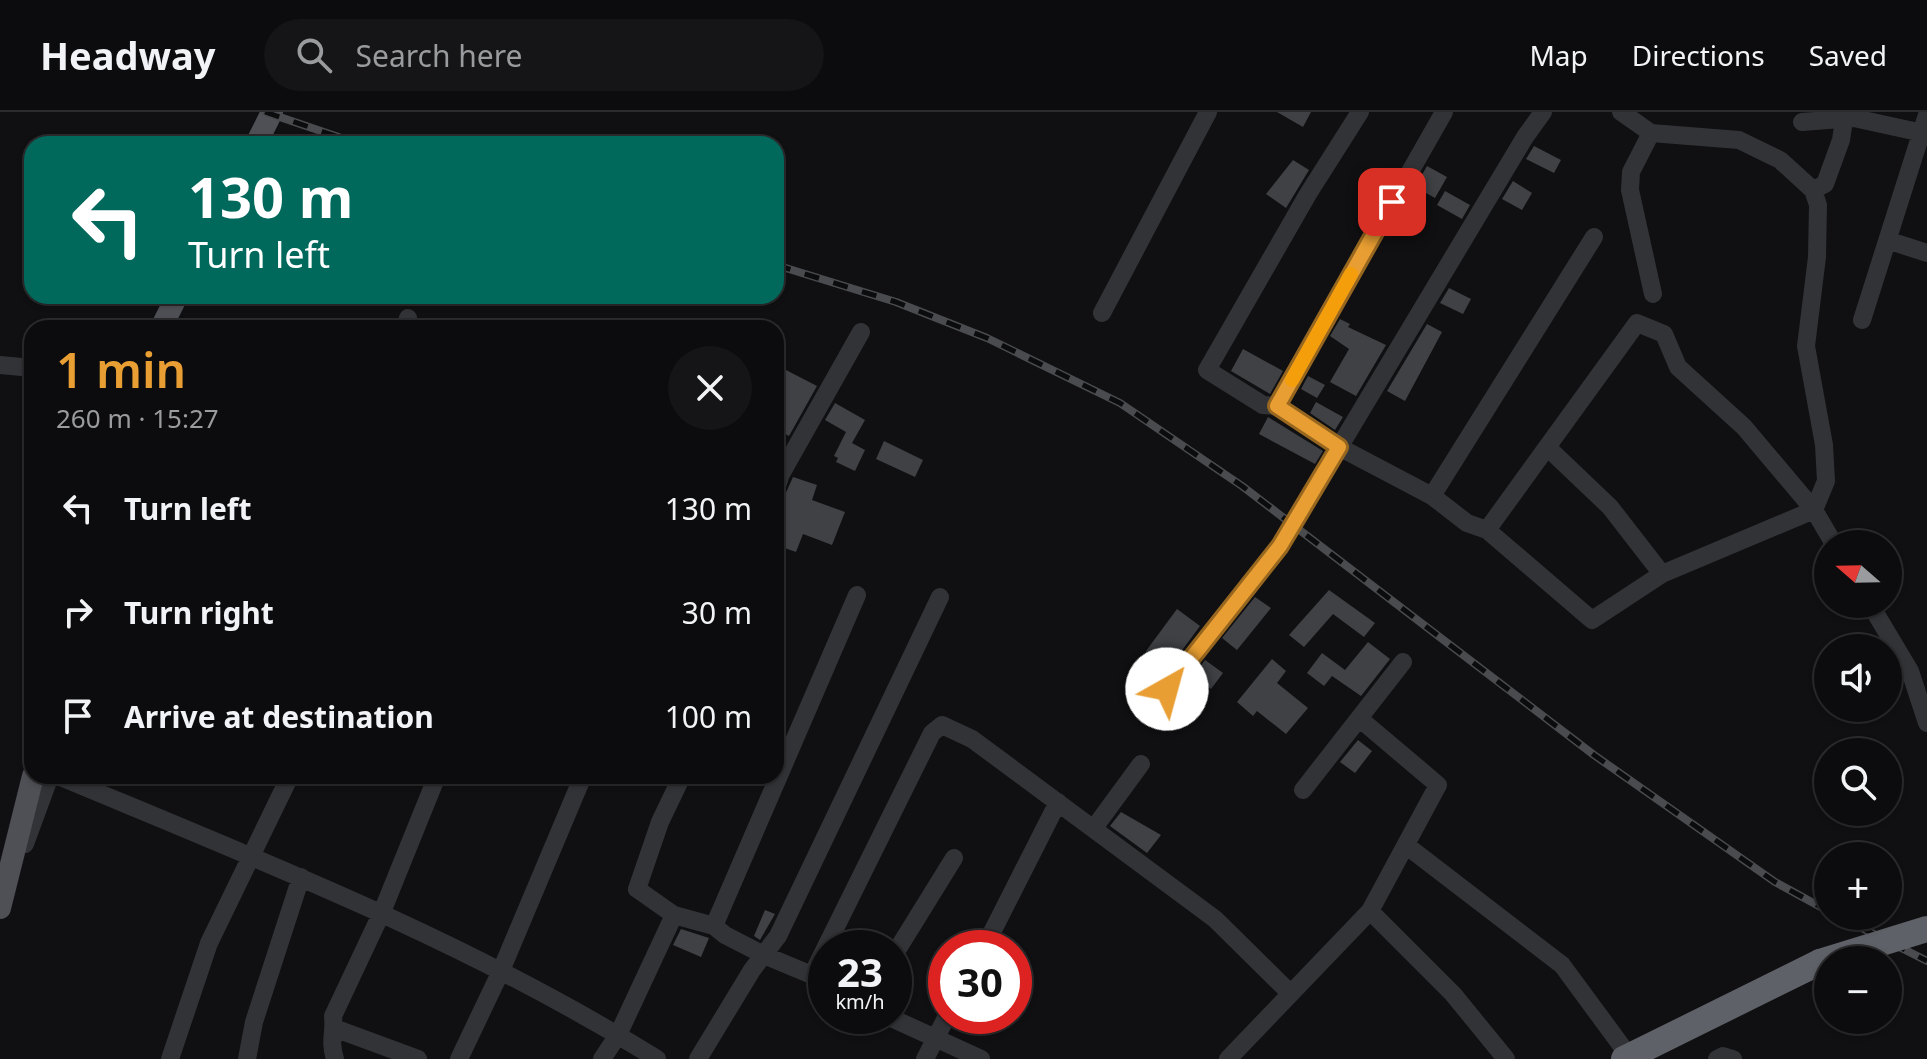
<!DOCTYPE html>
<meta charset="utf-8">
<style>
:root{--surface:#0c0c0e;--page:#151517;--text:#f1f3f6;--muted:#9a9b9e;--line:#2c2c2e;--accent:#e89e32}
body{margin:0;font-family:"Noto Sans",sans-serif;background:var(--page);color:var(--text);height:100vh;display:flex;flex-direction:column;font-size:30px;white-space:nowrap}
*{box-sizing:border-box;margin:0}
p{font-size:26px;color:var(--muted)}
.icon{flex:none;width:44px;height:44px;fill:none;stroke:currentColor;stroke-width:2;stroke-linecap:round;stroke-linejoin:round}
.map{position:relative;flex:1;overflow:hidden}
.details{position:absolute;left:24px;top:208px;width:760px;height:464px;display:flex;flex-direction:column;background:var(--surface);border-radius:24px;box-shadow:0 2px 6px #0004,0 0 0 2px var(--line)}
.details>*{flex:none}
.hud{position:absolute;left:24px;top:24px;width:760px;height:168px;border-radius:24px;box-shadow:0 2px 6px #0004,0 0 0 2px var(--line);background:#00695c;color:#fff;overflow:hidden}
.needle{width:52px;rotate:290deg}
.buttons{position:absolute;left:1814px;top:418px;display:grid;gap:16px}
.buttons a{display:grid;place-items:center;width:88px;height:88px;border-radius:50%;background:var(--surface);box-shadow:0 2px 6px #0004,0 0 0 2px var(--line);font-size:40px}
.speed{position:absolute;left:808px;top:818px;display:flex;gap:16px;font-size:40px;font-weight:700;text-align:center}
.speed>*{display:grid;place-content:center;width:104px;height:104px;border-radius:50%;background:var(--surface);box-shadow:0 2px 6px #0004,0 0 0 2px var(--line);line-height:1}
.speed small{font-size:20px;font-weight:400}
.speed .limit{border:12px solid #d22;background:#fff;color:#111}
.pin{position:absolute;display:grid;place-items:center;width:68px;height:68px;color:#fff;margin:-34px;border-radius:16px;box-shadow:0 4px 12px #0006}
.me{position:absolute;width:88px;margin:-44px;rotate:38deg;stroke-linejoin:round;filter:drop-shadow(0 0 6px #0008)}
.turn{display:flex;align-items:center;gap:28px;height:168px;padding:0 32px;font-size:36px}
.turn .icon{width:104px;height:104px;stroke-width:2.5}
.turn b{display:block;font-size:56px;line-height:68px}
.round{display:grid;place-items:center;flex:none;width:84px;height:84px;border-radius:42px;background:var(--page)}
.overview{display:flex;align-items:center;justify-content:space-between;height:136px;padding:0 32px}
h1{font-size:48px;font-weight:600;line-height:60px;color:var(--accent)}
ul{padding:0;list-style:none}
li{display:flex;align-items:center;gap:24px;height:104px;padding:0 32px}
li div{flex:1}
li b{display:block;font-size:30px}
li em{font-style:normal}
header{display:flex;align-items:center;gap:48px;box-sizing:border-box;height:112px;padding:0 40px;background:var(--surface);border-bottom:2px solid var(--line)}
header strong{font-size:38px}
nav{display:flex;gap:44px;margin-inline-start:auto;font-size:28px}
.search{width:560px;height:72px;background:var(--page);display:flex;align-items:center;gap:20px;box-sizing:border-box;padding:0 28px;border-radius:44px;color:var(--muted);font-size:30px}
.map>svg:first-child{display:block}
</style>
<header>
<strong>Headway</strong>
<div class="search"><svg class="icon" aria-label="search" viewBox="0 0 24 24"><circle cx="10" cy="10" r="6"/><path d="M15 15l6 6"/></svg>Search here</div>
<nav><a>Map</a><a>Directions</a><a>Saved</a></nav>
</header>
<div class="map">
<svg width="1927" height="947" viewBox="0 0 1927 947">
<rect width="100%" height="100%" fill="#101012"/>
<path fill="#3f4145" d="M1277 0H1311L1303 15Z
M1534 34 1561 48 1554 61 1526 47Z
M1293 48 1309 58 1286 96 1266 82Z
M1427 54 1447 65 1435 86 1415 75Z
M1513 69 1532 81 1522 98 1502 87Z
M1445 79 1470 93 1462 107 1437 93Z
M1449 176 1471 187 1463 202 1440 191Z
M1340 207 1350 212 1348 215 1386 233 1356 284 1330 270 1349 237 1330 224Z
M1427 212 1442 220 1405 289 1387 279Z
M1243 237 1283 259 1270 282 1231 259Z
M784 257 817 274 789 324 776 317V272Z
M1308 264 1325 273 1317 286 1301 277Z
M1316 290 1343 305 1335 318 1310 301Z
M835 291 865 308 852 331 865 338 855 359 836 350 838 346 834 344 846 320 825 308Z
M1268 305 1323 339 1315 352 1259 322Z
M884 329 923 348 915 365 876 347Z
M793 365 817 373 812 388 845 400 832 433 803 422 796 440 776 433V389L784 385Z
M1329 478 1375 511 1364 525 1333 502 1304 535 1289 523Z
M1255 485 1271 496 1237 538 1222 526Z
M1177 497 1200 514 1169 556 1146 539Z
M1368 530 1390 547 1361 584 1332 564 1324 574 1307 561 1322 541 1345 558Z
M1272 547 1286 559 1277 571 1308 596 1286 622 1257 599 1253 604 1237 590Z
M1205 548 1223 561 1211 577 1193 564Z
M1178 583 1197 598 1187 611 1164 592Z
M1358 628 1372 639 1355 661 1340 650Z
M1121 700 1161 723 1147 741 1110 714Z
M765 798 775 802 760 828 754 824Z
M681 817 709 826 701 845 673 833Z"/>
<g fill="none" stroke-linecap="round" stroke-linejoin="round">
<path stroke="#323337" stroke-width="18" d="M1360 0 1308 82 1207 258 1263 293 1277 294 1339 335 1432 384 1467 411 1487 418 1592 508 1662 462 1814 398 1826 369 1824 333 1806 234 1817 145 1818 93 1813 78 1780 48 1739 28 1651 21 1621 0
M1802 10 1854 6 1927 22
M1651 21 1631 60 1630 78 1653 182
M1813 78 1825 72 1841 28 1844 8
M1890 129 1927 141
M1102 201 1208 0
M1862 208 1927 3
M405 216 408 206
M0 253 32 256
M1277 294 1444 0
M1547 335 1610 395 1662 462
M776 377 781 362 861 220
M1432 384 1594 125
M1487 418 1637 211 1664 222 1678 255 1744 315 1814 398 1834 432
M1870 492 1910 559 1927 611
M1167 577 1280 434 1525 25 1543 0
M58 664C262 749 469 830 657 947
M682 664 660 710 637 777 674 803 714 814 725 823 764 843 826 869
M1303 678 1403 550
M1094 716 1141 652
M25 732 50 664
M1407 734 1562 853 1629 944
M1370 799 1453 882 1506 947
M714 814 857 483
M984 836 1058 690
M894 843 954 746
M813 861 932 621 942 613 972 627 1215 807 1290 881
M887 904 981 947
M334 916 418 947
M170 947 209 831 290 664
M247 947 254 910 301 765
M335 947C329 927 335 922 333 904L382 800 437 664
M459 947 500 861 583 664
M602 947 618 923 674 803
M698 947 752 858 778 824 940 485
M925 947 947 904
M1228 947 1370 799 1438 673 1360 607
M1717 947 1723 944 1733 947"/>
<path stroke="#4e5055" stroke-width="22" d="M256 32 272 0
M161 216 177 184
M0 796 33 664"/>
<path stroke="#5e6167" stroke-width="26" d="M1624 947 1820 850"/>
<defs>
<path id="rail" d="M265 0 359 32
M776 153 896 190 987 226 1120 291 1242 374 1594 643 1775 770 1828 799
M1838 804 1927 849"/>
</defs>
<use href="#rail" stroke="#494b4f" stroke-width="8"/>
<use href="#rail" stroke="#0b0c0d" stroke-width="5" stroke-dasharray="15" stroke-linecap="butt"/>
<path stroke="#5e6167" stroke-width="26" d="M1820 850 1927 817"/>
</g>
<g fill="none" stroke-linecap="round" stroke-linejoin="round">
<defs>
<path id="route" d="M1167 577 1280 434 1339 335 1277 294 1392 90"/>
</defs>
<use href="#route" stroke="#976720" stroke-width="20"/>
<use href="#route" stroke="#e89e32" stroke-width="14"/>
<path stroke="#f59e0b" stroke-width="14" d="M1292 268 1351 162"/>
</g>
</svg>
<div class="buttons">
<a><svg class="needle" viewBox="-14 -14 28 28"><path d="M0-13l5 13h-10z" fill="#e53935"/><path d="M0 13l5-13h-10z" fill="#9a9b9e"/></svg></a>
<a><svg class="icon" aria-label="sound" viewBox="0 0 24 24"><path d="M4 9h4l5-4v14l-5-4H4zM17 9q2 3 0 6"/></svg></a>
<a><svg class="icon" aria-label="search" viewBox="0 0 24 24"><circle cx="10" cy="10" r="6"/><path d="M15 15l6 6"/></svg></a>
<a>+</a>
<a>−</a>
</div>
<div class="speed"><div>23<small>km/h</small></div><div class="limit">30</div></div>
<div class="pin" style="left:1392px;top:90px;background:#d93025"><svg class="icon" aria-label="arrive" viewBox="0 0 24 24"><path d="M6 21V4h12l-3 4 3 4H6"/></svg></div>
<svg class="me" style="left:1167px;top:577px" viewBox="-20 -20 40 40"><circle r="19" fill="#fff"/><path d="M0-13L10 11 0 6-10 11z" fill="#e89e32"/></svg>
<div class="hud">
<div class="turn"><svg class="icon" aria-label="left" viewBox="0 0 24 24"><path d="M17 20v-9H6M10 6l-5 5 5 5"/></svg><div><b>130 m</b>Turn left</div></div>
</div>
<section class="details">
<div class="overview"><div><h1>1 min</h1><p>260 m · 15:27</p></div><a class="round"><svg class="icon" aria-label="close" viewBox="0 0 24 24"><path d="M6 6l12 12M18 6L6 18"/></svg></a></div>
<ul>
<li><svg class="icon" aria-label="left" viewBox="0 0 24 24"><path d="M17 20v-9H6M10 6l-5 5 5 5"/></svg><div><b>Turn left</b></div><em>130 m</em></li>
<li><svg class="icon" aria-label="right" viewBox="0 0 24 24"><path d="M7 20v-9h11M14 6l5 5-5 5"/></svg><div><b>Turn right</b></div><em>30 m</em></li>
<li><svg class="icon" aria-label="arrive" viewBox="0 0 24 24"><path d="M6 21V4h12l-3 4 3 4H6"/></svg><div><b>Arrive at destination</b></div><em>100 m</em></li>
</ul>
</section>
</div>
